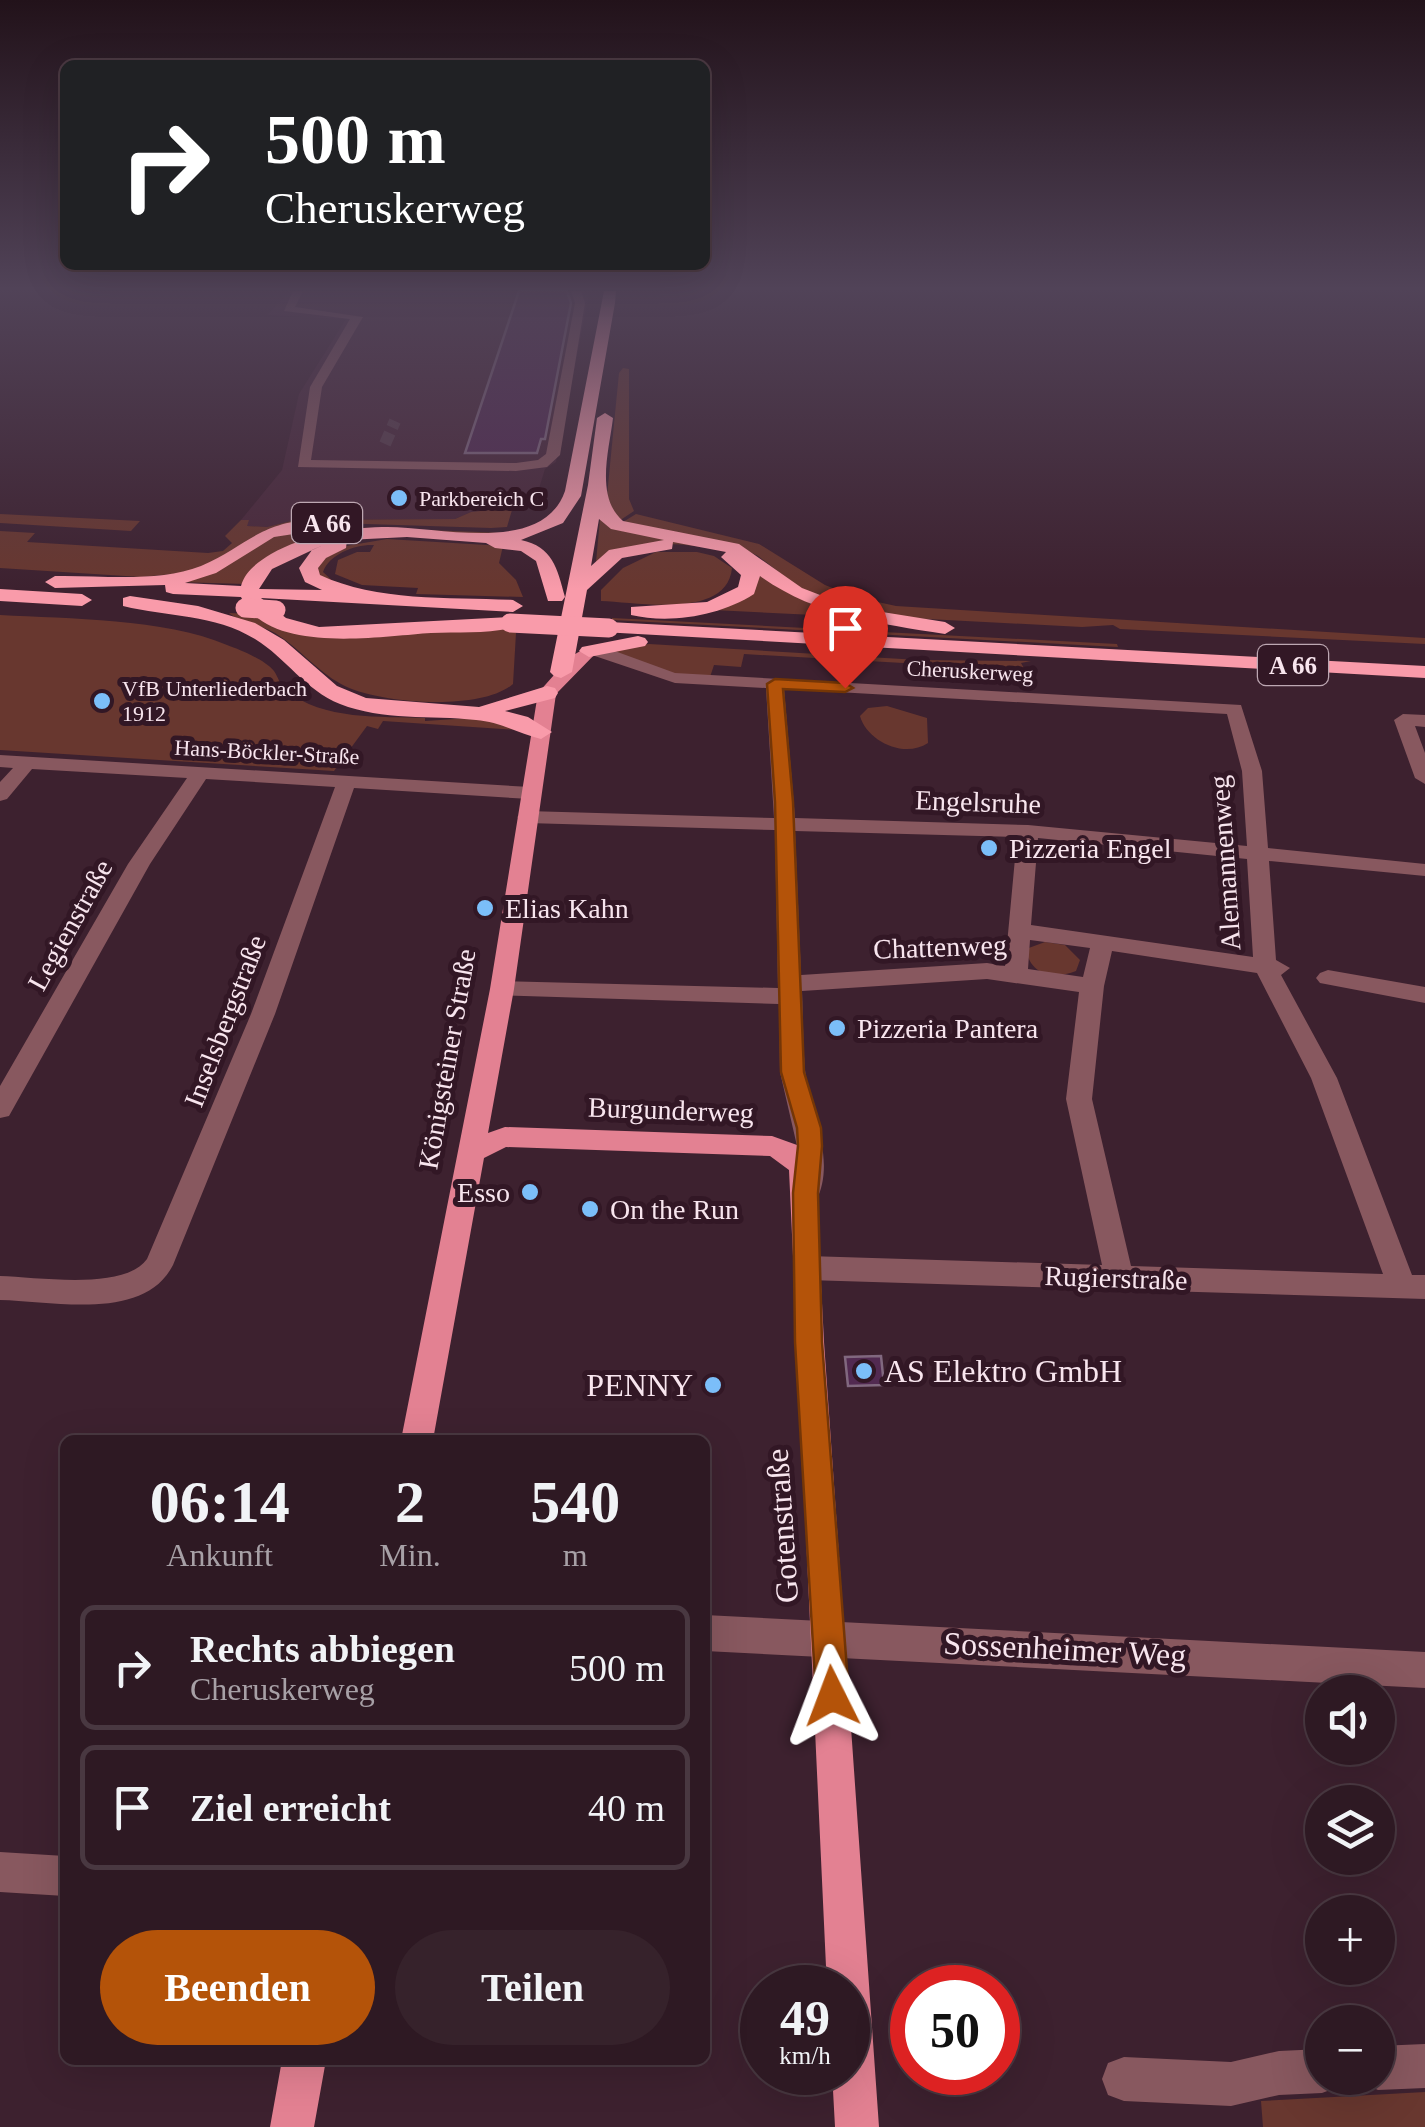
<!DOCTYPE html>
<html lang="de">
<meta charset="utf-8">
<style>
:root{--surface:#2e1923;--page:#36222b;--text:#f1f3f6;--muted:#a7a0a6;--line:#493841;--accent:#b45309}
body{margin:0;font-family:Georgia,serif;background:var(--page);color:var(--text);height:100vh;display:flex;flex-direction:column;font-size:38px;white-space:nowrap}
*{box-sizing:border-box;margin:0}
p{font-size:32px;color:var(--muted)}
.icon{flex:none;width:55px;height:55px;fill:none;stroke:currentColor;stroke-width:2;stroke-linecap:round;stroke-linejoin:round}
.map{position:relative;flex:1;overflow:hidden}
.side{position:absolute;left:60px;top:1435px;width:650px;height:630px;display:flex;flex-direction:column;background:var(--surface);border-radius:15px;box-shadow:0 10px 40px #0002,0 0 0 2px var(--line)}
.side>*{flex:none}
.guide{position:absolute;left:60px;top:60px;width:650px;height:210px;border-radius:15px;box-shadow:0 10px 40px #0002,0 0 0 2px var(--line);background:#202124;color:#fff;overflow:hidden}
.fabs{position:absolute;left:1305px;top:1675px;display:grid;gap:20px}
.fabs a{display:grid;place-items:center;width:90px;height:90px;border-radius:50%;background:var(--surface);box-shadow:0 10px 40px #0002,0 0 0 2px var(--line);font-size:50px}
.speed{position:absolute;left:740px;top:1965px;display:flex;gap:20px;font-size:50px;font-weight:700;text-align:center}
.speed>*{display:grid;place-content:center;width:130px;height:130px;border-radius:50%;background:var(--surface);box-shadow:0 10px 40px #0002,0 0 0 2px var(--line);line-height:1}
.speed small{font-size:25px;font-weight:400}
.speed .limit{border:15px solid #d22;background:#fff;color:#111}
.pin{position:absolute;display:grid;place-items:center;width:85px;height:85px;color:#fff;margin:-102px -42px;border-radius:50% 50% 50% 0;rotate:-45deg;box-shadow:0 0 10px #0007}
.pin .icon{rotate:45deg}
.me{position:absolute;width:110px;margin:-55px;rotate:357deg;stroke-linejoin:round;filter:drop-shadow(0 0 8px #0008)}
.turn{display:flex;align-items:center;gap:35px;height:210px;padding:0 40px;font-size:45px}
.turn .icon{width:130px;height:130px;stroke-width:2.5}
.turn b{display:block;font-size:70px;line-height:85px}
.eta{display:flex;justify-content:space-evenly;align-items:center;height:170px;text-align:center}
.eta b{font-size:60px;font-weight:800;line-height:70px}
.primary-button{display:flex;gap:20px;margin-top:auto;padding:20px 40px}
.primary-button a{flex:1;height:115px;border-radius:60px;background:var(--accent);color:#fff;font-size:40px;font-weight:800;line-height:115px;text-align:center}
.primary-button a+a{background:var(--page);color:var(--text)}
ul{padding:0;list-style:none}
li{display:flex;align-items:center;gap:30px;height:125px;margin:0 20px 15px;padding:0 20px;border:5px solid var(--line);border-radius:15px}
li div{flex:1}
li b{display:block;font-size:38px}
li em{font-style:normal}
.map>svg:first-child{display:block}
</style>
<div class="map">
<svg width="1425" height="2127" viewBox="0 0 1425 2127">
<rect width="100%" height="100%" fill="#3d212f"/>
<path fill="#4a2839" d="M290 291H585L588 299 556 462 545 469 537 495 507 508 471 512 455 519 295 520 267 527 245 526 241 520 282 470 299 394 346 319 267 315Z"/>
<path fill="#68372f" d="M623 368 629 369V499L634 511 619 521 606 506 619 373Z
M507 508 512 510 507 527 491 528 305 522 195 572 141 577 0 568V531L35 533 27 542 208 553 223 551 232 543 225 536 241 520H249L247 526 267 527 295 520 455 519 471 512Z
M0 514 140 521 131 531 0 523Z
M636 514 759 544 825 585 855 597 896 606 1425 638V644L1120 629 1113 625 1082 627 889 617 856 611 798 587 758 556 738 546 623 522Z
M600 519 720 547 793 594 856 617 713 610 752 591 726 551C677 542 640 538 596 562Z
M321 526 506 533 335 534 245 584 175 582 268 537Z
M387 539 503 546 499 563 516 580 523 597 416 594 418 588 362 585 335 574 338 560 357 552H370L374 545C356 544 329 554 323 572L339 587 320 580 315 565 340 547Z
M656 552H697L714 556 732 568C727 620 637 602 601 601V590L623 568Z
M229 613 253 614 284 630 508 629 516 633 513 684C481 712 377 704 341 684 317 671 298 647 275 633 262 625 235 620 229 613Z
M0 615C70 619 163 618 227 645 241 650 265 660 274 671 278 677 280 685 286 690 323 721 381 716 425 718V721L485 717 518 730 383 721 378 729 367 726 334 771 0 750Z
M612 618 1117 644 1118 647 612 620Z
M649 644 919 660 1031 661 1021 663 1025 670 744 654 741 667 714 665 710 677 675 675 606 649Z
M887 706 927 718 928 743C904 759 867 741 860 716L868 708Z
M1045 942 1065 945 1080 960 1076 971C1054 980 1030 975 1026 949Z
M1425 2092V2127H1263L1261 2101Z"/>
<path fill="#522a51" stroke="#81687f" stroke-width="2.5" d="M519 291H567L571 303 545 439H541L537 453H465Z
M881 1356 884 1385 848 1386 845 1357Z"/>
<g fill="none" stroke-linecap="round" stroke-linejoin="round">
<path stroke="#593e4c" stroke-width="12" stroke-dasharray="12 6" stroke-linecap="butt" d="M385 444 395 421"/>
<path fill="#88585f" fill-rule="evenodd" d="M293 291H303L295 307 363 317 322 387 311 460 516 463 538 460 546 454 575 303 571 291H581L585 303 560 455 547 467 516 471 298 467 310 387 350 319 284 311Z
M601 646 675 673 1241 705 1262 771 1268 848 1425 864V876L1269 861 1276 960 1290 968 1281 975 1337 1078 1412 1275H1425V1299L808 1280 798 1276 794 1268 798 1260 808 1256 1102 1265 1066 1099 1079 992 987 979 802 991C803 1017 803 1044 805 1070 810 1111 837 1160 816 1201L806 1204 796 1201 792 1193 797 1146 780 1072 779 1004 494 995 490 989 502 981 778 988 775 830 527 823 517 817 527 811 774 818 766 688 675 683 580 651 589 646ZM784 689 1227 714 1242 771 1247 846 1028 825 795 818ZM795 831 1017 837 1005 966 987 963 801 975ZM1038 838 1247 859 1253 957 1031 925ZM1030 940 1090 948 1083 977 1028 969ZM1112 951 1257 973 1311 1078 1383 1274 1131 1266 1092 1099 1104 986Z
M1403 714 1425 715V727L1415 726 1425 753V784L1415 778 1394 720Z
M0 755 530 787 540 793 530 799 354 788 275 1014 173 1265C144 1322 54 1301 0 1300V1276C38 1277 124 1291 147 1259L251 1014 335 787 206 779 150 864 9 1116 0 1118V1086L128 864 187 778 32 769 7 799 0 801V782L13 768 0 767Z
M1328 970 1425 987V1003L1320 983 1316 978 1320 973Z
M705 1615 1425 1652V1688L705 1651Z
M0 1852 65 1856V1896L0 1892Z
M1425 2044V2088L1378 2090 1363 2083 1360 2078H1378V2046Z
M1322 2049V2078H1341L1338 2087 1322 2093 1279 2095 1231 2106 1124 2101 1108 2095 1102 2079 1108 2063 1124 2057 1231 2062 1279 2051Z"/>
<path fill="#e38192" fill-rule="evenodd" d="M589 646 598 651 556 694 514 989 488 1133 505 1127 772 1136 797 1145 815 1167 824 1342 879 2127H835L832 2072H848V1988H827L789 1170 770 1156 506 1147 484 1158 433 1440H401L490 989 538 693 570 657Z
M282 2060H326L314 2127H270Z"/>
<path fill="#f99baa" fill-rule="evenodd" d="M604 291H616L615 303 581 496 563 523 521 540C553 547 557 568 565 597L562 601H548L536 561 521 551 495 548 486 543 407 537 347 540 346 548 326 558 318 568 320 575C378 602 450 597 513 600L523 606 513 612 261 598 286 618 319 627 510 617 520 623 517 627C490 634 459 632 431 633 381 636 267 656 241 597L173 594 166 592 165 585 55 588 45 582 55 576C100 575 158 583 201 566 247 546 256 524 313 519 325 518 333 516 342 523L333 528 274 537 216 573 185 583 241 586C245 571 258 562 271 554 305 535 344 528 382 527 435 525 542 557 565 491ZM323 545 312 550 299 568 305 582 322 590 259 589 272 569Z
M605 413 613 418C609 451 595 497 623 521L739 544 802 588 851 607 945 622 955 628 945 634C878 623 816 616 760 576L754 594C720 616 670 624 631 615V607L707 602 738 587 741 575 721 557 726 552 673 542 672 549 622 558 587 590 572 672 561 678 554 676 550 672 588 485 597 418ZM599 519 611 529 664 540 609 550 591 566Z
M0 589 82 594 92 600 82 606 0 601Z
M130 596 198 606 255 623 284 640 337 686 366 698 479 707 547 686 555 688 558 693 555 698 505 711 528 717 552 732 541 739C518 733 500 722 476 720 430 715 383 721 340 704 305 690 286 658 255 639 214 614 168 617 123 606V598Z
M609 622 1425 666V678L602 632V624Z
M638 636 645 638 648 642 645 646 589 657 579 651 582 647Z"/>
<path stroke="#f99baa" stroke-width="19" d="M245 608 276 610
M510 623 609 628"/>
</g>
<linearGradient id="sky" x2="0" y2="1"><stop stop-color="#22121a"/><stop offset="0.49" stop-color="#514358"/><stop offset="1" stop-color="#514358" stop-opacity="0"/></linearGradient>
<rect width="1425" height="589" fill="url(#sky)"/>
<path fill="#b45309" stroke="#753606" stroke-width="2.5" d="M775 679 845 683 853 688 845 692 783 689 793 802 804 1072 821 1128 822 1146 818 1193 822 1342 849 1696 844 1708 832 1713 821 1708 816 1696 795 1342 793 1193 798 1146 797 1128 781 1072 775 802 767 684Z"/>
<g fill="#7bbef9" stroke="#321725" stroke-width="4">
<circle cx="399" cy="498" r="10"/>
<circle cx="102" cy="701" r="10"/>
<circle cx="989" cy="848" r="10"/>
<circle cx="485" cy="908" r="10"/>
<circle cx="837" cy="1028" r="10"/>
<circle cx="530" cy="1192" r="10"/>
<circle cx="590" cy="1209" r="10"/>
<circle cx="864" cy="1371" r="10"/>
<circle cx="713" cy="1385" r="10"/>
</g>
<g text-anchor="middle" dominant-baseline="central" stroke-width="10" stroke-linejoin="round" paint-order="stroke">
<g font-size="22" fill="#f8e5ee" stroke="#321725" text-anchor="start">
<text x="419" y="498">Parkbereich C</text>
<text x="122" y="688">VfB Unterliederbach<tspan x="122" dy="25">1912</tspan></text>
</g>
<g font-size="22" fill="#f8e5ee" stroke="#321725">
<text transform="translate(970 671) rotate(3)">Cheruskerweg</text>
<text transform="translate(267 752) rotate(3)">Hans-Böckler-Straße</text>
</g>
<g fill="#321725" stroke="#bda7b2" stroke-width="2.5">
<rect x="292" y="503" width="70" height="40" rx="8"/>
<rect x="1258" y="645" width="70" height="40" rx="8"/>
</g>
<g font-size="25" font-weight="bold" fill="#f8e5ee">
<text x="327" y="523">A 66</text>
<text x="1293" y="665">A 66</text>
</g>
<g font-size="28" fill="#f8e5ee" stroke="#321725">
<text transform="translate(978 802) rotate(2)">Engelsruhe</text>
<text transform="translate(1225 863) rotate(-94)">Alemannenweg</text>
<text transform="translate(70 925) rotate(-61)">Legienstraße</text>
<text transform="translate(940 947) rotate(-2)">Chattenweg</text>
<text transform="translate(225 1021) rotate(-69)">Inselsbergstraße</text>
<text transform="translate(447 1059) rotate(-80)">Königsteiner Straße</text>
<text transform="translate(671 1110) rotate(2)">Burgunderweg</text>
<text transform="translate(1116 1278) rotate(2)">Rugierstraße</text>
</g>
<g font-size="28" fill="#f8e5ee" stroke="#321725" text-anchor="start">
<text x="1009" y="848">Pizzeria Engel</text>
<text x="505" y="908">Elias Kahn</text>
<text x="857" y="1028">Pizzeria Pantera</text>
<text x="510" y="1192" text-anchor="end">Esso</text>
<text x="610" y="1209">On the Run</text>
</g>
<g font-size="32" fill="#f8e5ee" stroke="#321725" text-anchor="start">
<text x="884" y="1371">AS Elektro GmbH</text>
<text x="693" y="1385" text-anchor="end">PENNY</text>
</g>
<g font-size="32" fill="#f8e5ee" stroke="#321725">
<text transform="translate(782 1526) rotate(-94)">Gotenstraße</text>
<text transform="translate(1065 1649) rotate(3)">Sossenheimer Weg</text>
</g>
</g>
</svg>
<div class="fabs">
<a><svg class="icon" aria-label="sound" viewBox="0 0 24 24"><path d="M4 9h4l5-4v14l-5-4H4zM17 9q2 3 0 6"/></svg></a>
<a><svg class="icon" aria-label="layers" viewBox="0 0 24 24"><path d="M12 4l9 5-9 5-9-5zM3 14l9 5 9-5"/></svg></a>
<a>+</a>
<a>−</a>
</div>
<div class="speed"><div>49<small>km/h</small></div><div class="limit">50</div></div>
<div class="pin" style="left:845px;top:688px;background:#d93025"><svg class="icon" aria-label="arrive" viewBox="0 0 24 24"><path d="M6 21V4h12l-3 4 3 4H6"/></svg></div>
<svg class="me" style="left:832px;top:1696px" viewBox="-20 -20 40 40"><path d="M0-17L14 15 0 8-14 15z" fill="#b45309" stroke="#fff" stroke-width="4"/></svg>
<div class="guide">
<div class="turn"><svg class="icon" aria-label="right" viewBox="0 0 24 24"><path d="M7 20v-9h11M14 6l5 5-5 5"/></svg><div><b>500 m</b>Cheruskerweg</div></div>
</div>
<section class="side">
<div class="eta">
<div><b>06:14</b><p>Ankunft</p></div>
<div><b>2</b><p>Min.</p></div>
<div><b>540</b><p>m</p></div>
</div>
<ul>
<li><svg class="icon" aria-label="right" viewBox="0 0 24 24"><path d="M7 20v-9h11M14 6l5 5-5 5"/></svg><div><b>Rechts abbiegen</b><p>Cheruskerweg</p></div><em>500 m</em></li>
<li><svg class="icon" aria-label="arrive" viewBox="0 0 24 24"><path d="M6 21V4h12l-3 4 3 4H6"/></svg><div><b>Ziel erreicht</b></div><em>40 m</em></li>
</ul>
<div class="primary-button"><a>Beenden</a><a>Teilen</a></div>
</section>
</div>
